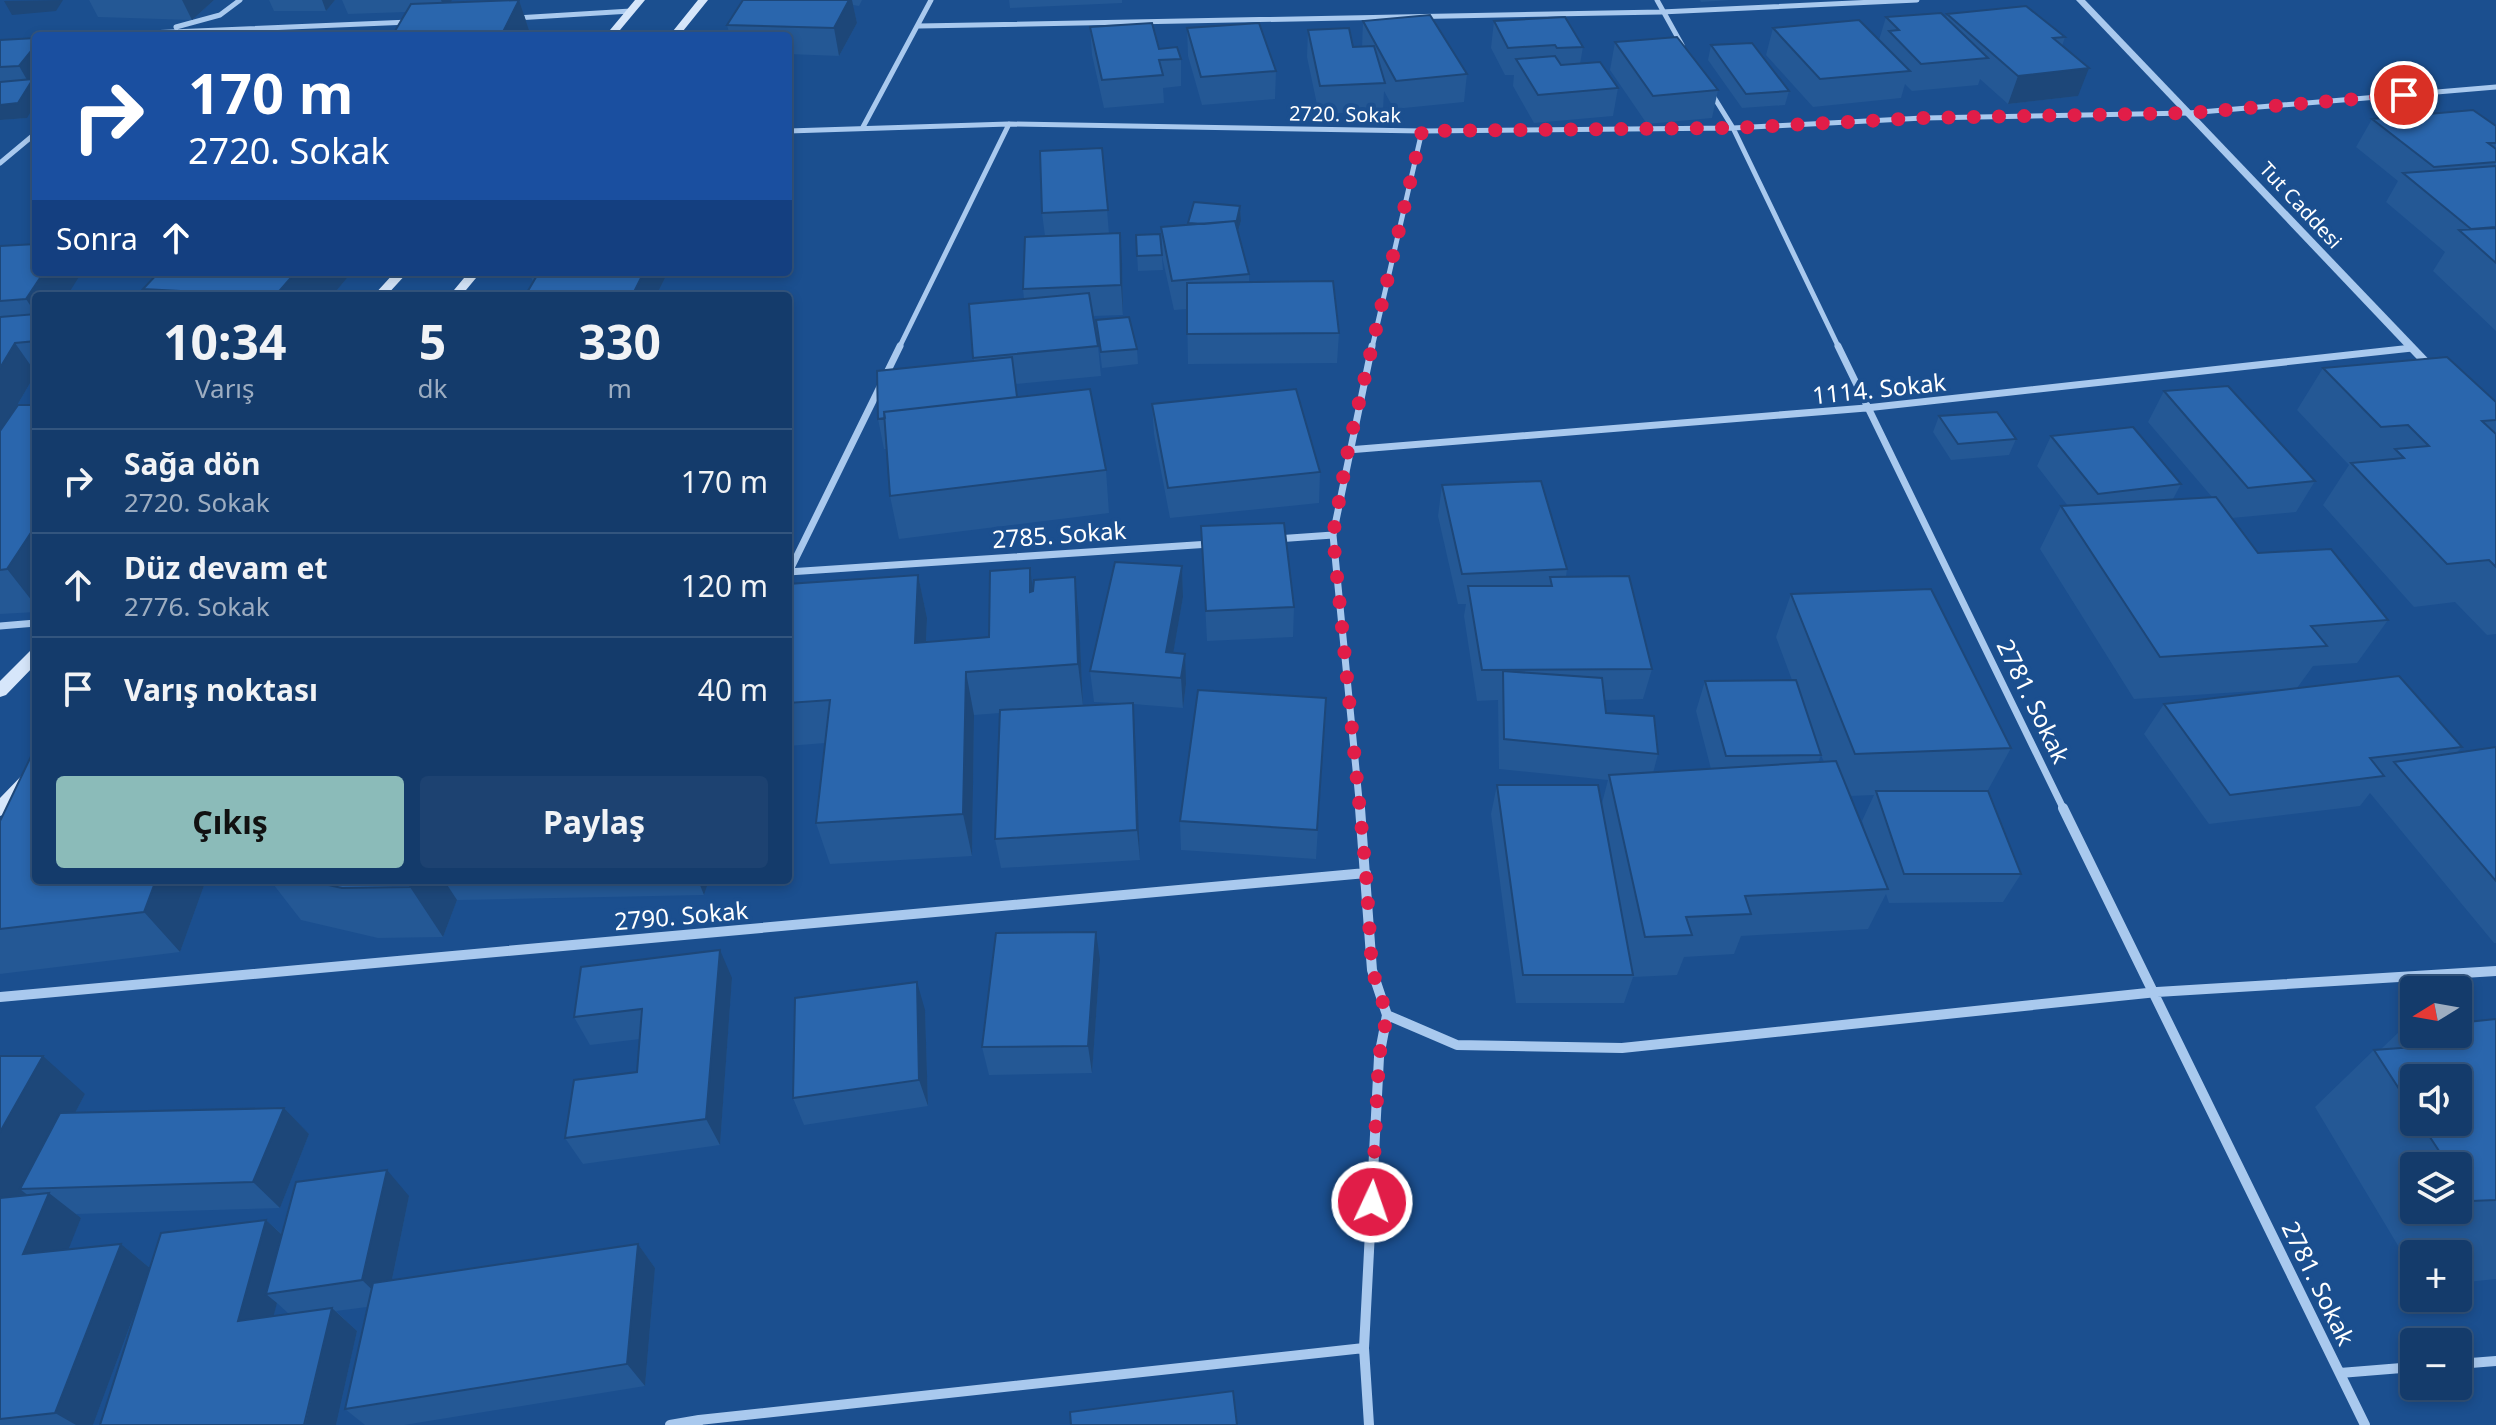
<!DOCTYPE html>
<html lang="tr">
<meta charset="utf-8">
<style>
:root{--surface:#143b6b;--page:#1d4271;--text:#f1f3f6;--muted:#9dadc1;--line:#33557e;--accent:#8bbbb9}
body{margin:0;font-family:"Noto Sans",sans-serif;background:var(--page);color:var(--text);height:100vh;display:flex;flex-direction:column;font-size:30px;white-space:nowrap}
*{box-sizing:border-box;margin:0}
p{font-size:26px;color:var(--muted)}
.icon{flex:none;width:44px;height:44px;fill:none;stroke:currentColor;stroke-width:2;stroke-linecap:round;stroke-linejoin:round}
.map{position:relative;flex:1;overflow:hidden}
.drawer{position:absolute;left:32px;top:292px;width:760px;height:592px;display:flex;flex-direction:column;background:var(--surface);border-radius:8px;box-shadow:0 4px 12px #0003,0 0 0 2px var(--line)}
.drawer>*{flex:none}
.guide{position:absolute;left:32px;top:32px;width:760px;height:244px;border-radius:8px;box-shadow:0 4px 12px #0003,0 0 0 2px var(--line);background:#1a4fa0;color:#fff;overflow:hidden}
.needle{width:52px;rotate:259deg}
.tools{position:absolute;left:2400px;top:976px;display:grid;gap:16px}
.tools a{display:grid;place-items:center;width:72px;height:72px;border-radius:8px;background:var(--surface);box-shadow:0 4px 12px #0003,0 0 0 2px var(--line);font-size:40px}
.pin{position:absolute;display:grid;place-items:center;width:68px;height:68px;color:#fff;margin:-34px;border:4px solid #fff;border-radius:50%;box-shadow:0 2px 8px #0007}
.me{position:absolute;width:88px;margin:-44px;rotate:3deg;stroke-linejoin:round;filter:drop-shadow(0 0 6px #0008)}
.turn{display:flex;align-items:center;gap:28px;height:168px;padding:0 24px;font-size:36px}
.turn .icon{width:104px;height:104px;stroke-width:2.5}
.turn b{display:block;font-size:56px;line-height:68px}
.then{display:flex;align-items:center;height:76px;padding:0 24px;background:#0003;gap:16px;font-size:30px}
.eta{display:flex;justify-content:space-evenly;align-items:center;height:136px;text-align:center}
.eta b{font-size:48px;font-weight:700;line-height:56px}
.button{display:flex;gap:16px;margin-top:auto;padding:16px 24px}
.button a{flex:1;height:92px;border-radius:8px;background:var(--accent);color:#111;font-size:32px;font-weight:700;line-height:92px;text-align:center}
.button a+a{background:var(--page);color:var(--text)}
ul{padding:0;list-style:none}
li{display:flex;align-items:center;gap:24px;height:104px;padding:0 24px;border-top:2px solid var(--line)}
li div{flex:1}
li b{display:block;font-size:30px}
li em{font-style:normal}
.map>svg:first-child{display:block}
</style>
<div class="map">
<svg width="2496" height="1425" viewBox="0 0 2496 1425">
<rect width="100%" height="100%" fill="#1b4f8f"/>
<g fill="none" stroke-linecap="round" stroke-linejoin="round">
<path stroke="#a9c9ee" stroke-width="5" d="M1657 0 1682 45
M516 18 631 11
M919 26 1661 12 1917 0
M176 27 220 15 240 0
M76 36 410 22
M1712 94 1733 128 1839 348
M863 127 931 0
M788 131 1009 124 1422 131 1733 128 1923 118 2189 113 2496 87
M0 163 36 133
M899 348 1009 124
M1372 348 1422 131"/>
<path stroke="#a9c9ee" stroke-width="7" d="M1838 346 2064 810
M1348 450 1866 408 2412 348
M1276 539 1333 535
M788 572 1210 544
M789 572 900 346
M0 626 36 623
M1360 810 1333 535 1372 346"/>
<path stroke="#a9c9ee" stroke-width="10" d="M1360 808 1372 970 1387 1015 1457 1045 1622 1048 2157 992 2496 971
M2063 808 2365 1425
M0 997 1366 873
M2458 1364 2496 1361
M2340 1373 2414 1367
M699 1420 1364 1348
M670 1425 699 1420 698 1424
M1369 1425 1364 1348 1379 1057 1387 1015"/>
<path fill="#a9c9ee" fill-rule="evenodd" d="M2076 0H2085L2440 371V375H2432Z"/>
<path fill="#d6e6fa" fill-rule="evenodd" d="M635 0H645L615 36H605Z
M698 0H708L679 36H669Z
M395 272H408L386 296H373Z
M469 272H481L461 296H449Z
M36 648V664L6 695 0 697V681L31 650Z
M36 765V782L6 814 0 816V798L30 767Z"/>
</g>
<path fill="#245895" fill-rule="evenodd" d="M89 0H214L192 20 98 17Z
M269 0H335L326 11H274Z
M342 0H452L450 3 519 0 531 36H392L406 12 348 14Z
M743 0H862L859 6 853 5 857 23 839 56 788 54V36H730L727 25Z
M1009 0H1122V3L1010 8Z
M1700 0H1730L1701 2Z
M1947 14 2065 37 2062 46 2078 96 2008 104 1980 79 1978 85 1912 91 1905 84 1901 98 1813 107 1766 55 1773 28 1879 40 1886 17 1946 18Z
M1363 21 1467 74 1464 102 1394 109 1384 91 1383 111 1319 114 1307 57 1308 30 1353 47H1362Z
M1494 21 1583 47 1580 64 1618 88 1613 116 1534 123 1513 86 1514 75H1505L1491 48Z
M1090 27 1159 49 1181 59V86L1163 88 1164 103 1104 108 1092 55Z
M1187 28 1276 71 1275 99 1202 105 1188 56Z
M36 38 27 118 0 120V40Z
M1615 42 1718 90 1712 118 1647 124 1610 70Z
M1711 45 1789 91 1785 105 1742 108 1708 60Z
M2372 119 2496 126V331L2433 271 2445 252 2386 202 2398 181 2356 147Z
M1102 148 1109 234 1122 263 1123 315 1093 316 1098 346 1101 376 1016 384 1017 397 1106 470 1109 513 899 539 890 496 887 449H884L878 419 974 361 969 304 1024 299 1023 289 1045 236 1042 213Z
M1240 206 1241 221 1238 232 1249 274V282L1339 333 1337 363 1188 364 1187 309 1174 310 1162 256 1161 227 1188 225V223Z
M1160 234 1163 270 1138 271 1136 235Z
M0 246 36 296V373L11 416 36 405V612L0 614Z
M159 272H352L332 296H147L143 289Z
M529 272H668L656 296H525L533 282Z
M1096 320 1137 349 1138 364 1102 368Z
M2323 368 2496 402V634L2487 635 2455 602 2414 607 2323 505 2349 465 2297 410Z
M2164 391 2315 481 2296 512 2232 518 2258 553 2388 620 2357 663 2313 666 2297 688 2462 747 2456 753 2496 747V943H2494L2370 793 2360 806 2209 824 2144 734 2164 704 2285 689 2134 699 2040 549 2061 506H2068L2037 466 2051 436 2181 484 2173 499 2212 497 2148 422Z
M1152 404 1320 472 1319 503 1170 518 1154 434Z
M1939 416 2016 439 2009 455 1951 460 1933 432Z
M1442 485 1567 569 1566 577 1652 669 1643 699 1605 700 1606 713 1658 754 1653 773 1711 769 1696 711 1705 681 1792 680 1776 637 1791 594 2011 748 1988 790 1964 791 2021 874 2003 902 1889 903 1886 894 1868 929 1741 936 1734 954 1684 957 1677 975 1633 977 1624 1003H1516L1491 814 1497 785 1602 803 1608 780 1499 769 1498 700 1477 701 1464 616 1466 604H1458L1438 516ZM1821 755 1824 762 1818 763ZM1874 795 1862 821 1868 839 1850 796Z
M1201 526 1294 607 1293 637 1207 641Z
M1182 566 1183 597 1173 653 1186 684 1183 708 1133 704 1140 860 1001 868 995 839 1000 713 974 715 972 856 830 864 816 823 825 743 788 746V584L918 575 927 618 926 642 989 637 1030 568 1033 591 1079 620 1083 705 1118 703 1094 702 1090 671Z
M1326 698 1316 859 1181 850 1180 821Z
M0 821 206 880 180 952 0 974Z
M270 880H709L704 895 457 900 443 937 378 938 301 920Z
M1100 960 1092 1073 989 1075 982 1047Z
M732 978 720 1145 583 1164 565 1138 637 1072 640 1039 590 1045 574 1017Z
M925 1010 928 1106 804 1125 793 1098Z
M2496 1019V1279L2458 1283V1254H2433L2431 1252 2403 1254 2315 1107 2374 1050H2380L2403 1028ZM2414 1078 2458 1122H2414ZM2414 1166H2458V1210H2414Z
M0 1056 85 1094 75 1113 284 1108 309 1134 280 1208 76 1214 81 1218 68 1249 121 1244 150 1268 266 1220 282 1234 409 1196 392 1280 638 1244 655 1268 645 1386 404 1425H365L345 1409 367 1307 336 1311 357 1331 336 1425H100L138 1304 93 1425H0ZM277 1303 289 1314 273 1316Z"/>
<path fill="#1d4779" d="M63 0 56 11 12 15 4 1Z
M182 0H214L192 20Z
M322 0H335L326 11Z
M441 0H452L445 11Z
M519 0 531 36H501Z
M849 0H852L857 23 839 56 834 28Z
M36 45V103L27 118 0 120V105L30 85 19 66Z
M2089 68 2078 96 2008 104 2018 76Z
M1240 206 1241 221 1235 241V226Z
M1120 233 1122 263 1123 315 1121 285Z
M44 272H82L67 296H36V314L26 299Z
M296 272H352L332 296H275Z
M644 272H668L656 296H632Z
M15 343 36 373 2 431 0 429V368Z
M36 525V606L7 569Z
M1182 566 1183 597 1169 677 1166 652Z
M1030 568 1036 611 1030 592Z
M918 575 927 618 924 685 915 643Z
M1075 577 1079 620 1083 706 1078 664Z
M1185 654 1186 684 1183 708 1181 678Z
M966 672 974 715 972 856 963 814Z
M1133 703 1135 733 1140 860 1137 830Z
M156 880H206L180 952 144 912Z
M413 880H444L457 900 443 937 410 887Z
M698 880H709L704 895Z
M1096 932 1100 960 1092 1073 1088 1046Z
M720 950 732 978 720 1145 706 1119Z
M917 982 925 1010 928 1106 919 1080Z
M43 1056 85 1094 35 1189H20L30 1197 0 1254V1132Z
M284 1108 309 1134 280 1208 253 1182Z
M387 1170 409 1196 387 1304 362 1280Z
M49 1193 81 1218 57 1278 23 1254Z
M266 1220 292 1244 266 1294 277 1303 266 1344 238 1321Z
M121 1244 151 1269 93 1425H76L55 1413Z
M638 1244 655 1268 645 1386 627 1364Z
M332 1308 357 1331 336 1425H305Z"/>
<path fill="#2a66ad" stroke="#1d4779" stroke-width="2" d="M519 0 501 36H392L411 4Z
M743 0H849L834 28 727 25Z
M2026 6 2065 37 2053 38 2089 68 2018 76 1947 14Z
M1941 13 1988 58 1921 64 1889 31 1899 30 1886 17Z
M1430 15 1467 74 1396 81 1363 21Z
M1565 17 1583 47 1557 48 1555 45 1508 48 1494 21Z
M1859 20 1910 71 1820 79 1773 28Z
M1152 23 1159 49 1177 47 1181 59 1159 60 1163 75 1102 80 1090 27Z
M1259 23 1276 71 1201 77 1187 28Z
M1349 28 1353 47 1374 46 1385 83 1320 86 1308 30Z
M1677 37 1718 90 1653 96 1615 42Z
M36 38V45L19 66 0 67V40Z
M1752 43 1789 91 1746 94 1711 45Z
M1555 56 1561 65 1600 62 1618 88 1538 95 1516 59Z
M33 79 18 103 0 105V82Z
M2473 110 2496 126V143H2488L2496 149V162L2434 167 2372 119Z
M1102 148 1108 210 1042 213 1040 151Z
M2496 166V227L2471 229 2403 173Z
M1194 202 1240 206 1236 224 1235 221 1204 224 1188 223Z
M1235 221 1249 274 1172 281 1161 227Z
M2496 228V263L2459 230Z
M1120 233 1121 285 1023 289 1025 237Z
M1160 234 1162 255 1137 256 1136 235Z
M36 244V272H44L26 299 0 301V246Z
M159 272H296L275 296 143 289Z
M539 272H644L632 296H525Z
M1333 281 1339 333 1187 334V283Z
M1089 293 1098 346 973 358 969 304Z
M36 314V341L15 343 0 368V317Z
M1129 317 1137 349 1101 352 1096 320Z
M1012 357 1017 397 884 412 885 418 878 419 877 371Z
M2447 357 2496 402V420L2482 421 2496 434V567L2489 560 2447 564 2351 463 2404 458 2395 449 2429 446 2408 425 2381 427 2323 368Z
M2228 386 2315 481 2248 488 2164 391Z
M1090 389 1106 470 890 496 884 412Z
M1296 389 1320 472 1168 488 1152 404Z
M18 405H36V525L7 569 0 570V431Z
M1997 412 2016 439 1958 444 1939 416Z
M2133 427 2181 484 2098 494 2051 436Z
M1541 481 1567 569 1462 574 1442 485Z
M2216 497 2258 553 2331 549 2388 620 2311 626 2327 646 2160 657 2061 506Z
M1284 523 1294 607 1206 611 1201 526Z
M1115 562 1182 566 1166 652 1185 654 1181 678 1090 671Z
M1030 568V592L1033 591 1034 580 1075 577 1078 664 966 672 963 814 816 823 830 700 788 703V584L918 575 915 643 989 637 990 571Z
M1629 576 1652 669 1482 670 1468 586H1552L1550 577Z
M1931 589 2011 748 1855 754 1791 594Z
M1503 671 1602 678 1606 713 1654 716 1658 754 1504 739Z
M2399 676 2462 747 2370 758 2384 776 2230 795 2164 704Z
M1796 680 1821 755 1726 756 1705 681Z
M1198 690 1326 698 1317 830 1180 821Z
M1133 703 1137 830 995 839 1000 710Z
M2496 747V881L2394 762Z
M35 748 36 880H156L144 912 0 929V821Z
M1836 761 1888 889 1745 896 1751 914 1686 917 1692 935 1645 937 1609 775Z
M1497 785H1598L1633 975H1523Z
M1876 791H1988L2021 874H1904Z
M306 880H413L410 887 342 888Z
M1096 932 1088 1046 982 1047 996 933Z
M720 950 706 1119 565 1138 574 1080 637 1072 642 1009 574 1017 581 967Z
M917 982 919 1080 793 1098 795 998Z
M2496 1019V1200L2471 1201 2458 1181V1166H2449L2420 1122H2458V1078H2414V1112L2374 1050 2416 1047 2403 1028 2414 1027V1034H2458V1023Z
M0 1056H43L0 1132Z
M284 1108 253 1182 20 1189 60 1113Z
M387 1170 362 1280 266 1294 296 1182Z
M49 1193 23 1254 121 1244 55 1413 0 1419V1198Z
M266 1220 238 1321 332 1308 304 1425H100L161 1233Z
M638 1244 627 1364 345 1409 373 1283Z
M1233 1391 1237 1425H1071L1070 1412Z"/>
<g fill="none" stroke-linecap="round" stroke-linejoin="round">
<path stroke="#e11d48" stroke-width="14" stroke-dasharray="0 25.2" d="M1372 1202 1379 1057 1387 1015 1372 970 1366 873 1333 535 1348 450 1422 131 1733 128 1923 118 2189 113 2404 95"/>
</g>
<g text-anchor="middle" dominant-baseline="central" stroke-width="8" stroke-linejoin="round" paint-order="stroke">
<g font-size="20" fill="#fff" stroke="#1b4f8f">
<text transform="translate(1345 114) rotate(1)">2720. Sokak</text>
<text transform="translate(2301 205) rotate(47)">Tut Caddesi</text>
</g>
<g font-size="24" fill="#fff" stroke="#1b4f8f">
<text transform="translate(1879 388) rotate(-6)">1114. Sokak</text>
<text transform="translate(1059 534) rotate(-4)">2785. Sokak</text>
<text transform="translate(2034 701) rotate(64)">2781. Sokak</text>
<text transform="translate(681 915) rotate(-5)">2790. Sokak</text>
<text transform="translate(2319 1283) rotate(64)">2781. Sokak</text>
</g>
</g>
</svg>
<div class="tools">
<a><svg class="needle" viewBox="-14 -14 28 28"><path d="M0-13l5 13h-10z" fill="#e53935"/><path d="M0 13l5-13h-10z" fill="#9dadc1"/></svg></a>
<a><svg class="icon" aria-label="sound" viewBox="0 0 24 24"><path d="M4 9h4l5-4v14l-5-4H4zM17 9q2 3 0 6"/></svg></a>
<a><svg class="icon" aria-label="layers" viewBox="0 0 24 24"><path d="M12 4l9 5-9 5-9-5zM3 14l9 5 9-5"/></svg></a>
<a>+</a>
<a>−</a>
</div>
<div class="pin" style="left:2404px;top:95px;background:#d93025"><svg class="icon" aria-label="arrive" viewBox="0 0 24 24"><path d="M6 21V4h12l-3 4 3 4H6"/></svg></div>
<svg class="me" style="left:1372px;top:1202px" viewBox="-20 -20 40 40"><circle r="17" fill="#e11d48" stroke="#fff" stroke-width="3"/><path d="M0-11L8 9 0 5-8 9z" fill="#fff"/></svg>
<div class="guide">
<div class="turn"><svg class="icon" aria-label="right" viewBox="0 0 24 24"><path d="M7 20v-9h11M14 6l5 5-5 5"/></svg><div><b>170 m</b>2720. Sokak</div></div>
<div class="then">Sonra<svg class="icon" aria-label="ahead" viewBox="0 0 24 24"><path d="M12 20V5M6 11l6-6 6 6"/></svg></div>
</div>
<section class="drawer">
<div class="eta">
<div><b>10:34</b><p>Varış</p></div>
<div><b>5</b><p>dk</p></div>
<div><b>330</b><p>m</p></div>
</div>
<ul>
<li><svg class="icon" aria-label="right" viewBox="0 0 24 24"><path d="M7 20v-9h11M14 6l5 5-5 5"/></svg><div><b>Sağa dön</b><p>2720. Sokak</p></div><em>170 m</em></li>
<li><svg class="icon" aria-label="ahead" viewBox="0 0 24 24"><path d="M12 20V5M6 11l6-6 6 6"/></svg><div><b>Düz devam et</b><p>2776. Sokak</p></div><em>120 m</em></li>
<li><svg class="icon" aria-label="arrive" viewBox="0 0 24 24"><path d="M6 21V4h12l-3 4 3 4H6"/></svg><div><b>Varış noktası</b></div><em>40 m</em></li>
</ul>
<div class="button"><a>Çıkış</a><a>Paylaş</a></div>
</section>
</div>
